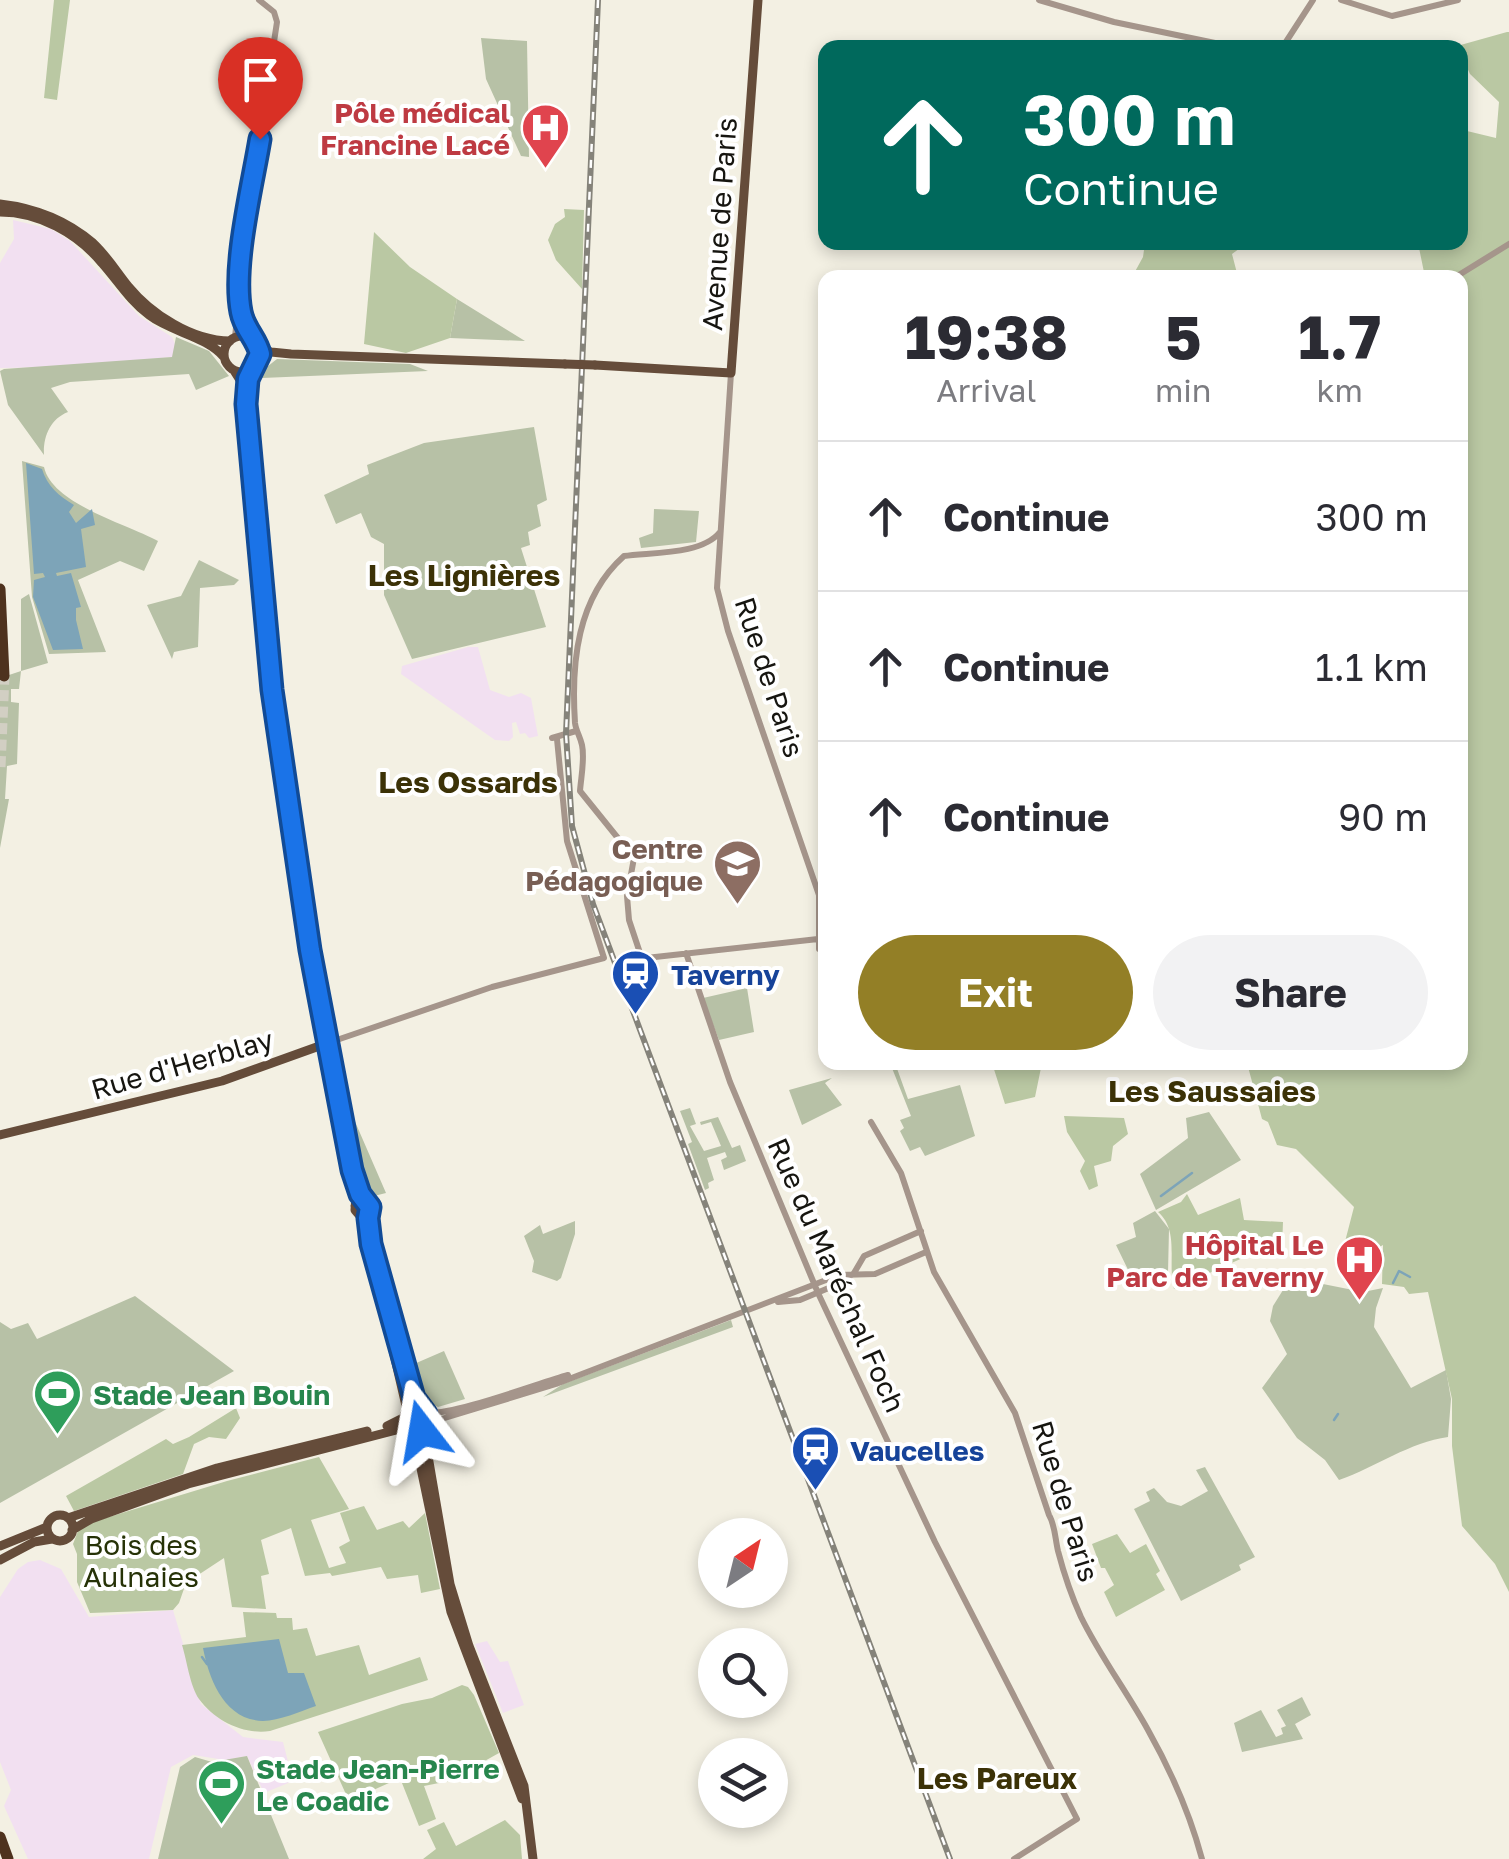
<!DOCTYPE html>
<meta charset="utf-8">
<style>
:root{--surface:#fff;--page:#f2f2f3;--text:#2b2b33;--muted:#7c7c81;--line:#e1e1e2;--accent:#937f26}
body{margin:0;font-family:"Golos Text",sans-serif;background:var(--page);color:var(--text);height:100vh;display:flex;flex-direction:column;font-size:38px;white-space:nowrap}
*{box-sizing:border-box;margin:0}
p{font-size:32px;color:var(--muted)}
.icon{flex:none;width:55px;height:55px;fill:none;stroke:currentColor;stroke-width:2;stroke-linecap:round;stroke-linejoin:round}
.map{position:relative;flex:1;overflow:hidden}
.panel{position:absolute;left:818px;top:270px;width:650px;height:800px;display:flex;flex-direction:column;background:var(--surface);border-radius:20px;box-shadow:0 5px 15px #0003}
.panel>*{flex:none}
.hud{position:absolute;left:818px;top:40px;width:650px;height:210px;border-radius:20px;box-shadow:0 5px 15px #0003;background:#00695c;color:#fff;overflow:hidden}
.needle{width:65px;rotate:35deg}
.tools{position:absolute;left:698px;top:1518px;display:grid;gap:20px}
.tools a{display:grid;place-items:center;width:90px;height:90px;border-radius:50%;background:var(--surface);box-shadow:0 5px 15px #0003;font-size:50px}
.pin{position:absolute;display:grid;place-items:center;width:85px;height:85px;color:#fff;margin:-102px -42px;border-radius:50% 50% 50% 0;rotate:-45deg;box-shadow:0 0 10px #0007}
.pin .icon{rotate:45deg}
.me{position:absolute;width:110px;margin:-55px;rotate:346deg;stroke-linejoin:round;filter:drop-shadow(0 0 8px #0008)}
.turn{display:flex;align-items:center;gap:35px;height:210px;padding:0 40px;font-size:45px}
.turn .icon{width:130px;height:130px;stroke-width:2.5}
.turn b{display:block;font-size:70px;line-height:85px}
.eta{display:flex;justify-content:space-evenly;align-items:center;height:170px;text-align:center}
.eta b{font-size:60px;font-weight:700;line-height:70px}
.action{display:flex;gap:20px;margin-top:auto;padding:20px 40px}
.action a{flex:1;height:115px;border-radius:60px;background:var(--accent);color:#fff;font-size:40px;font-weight:700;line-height:115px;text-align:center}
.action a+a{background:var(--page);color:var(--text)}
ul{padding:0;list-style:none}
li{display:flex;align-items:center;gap:30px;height:150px;padding:0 40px;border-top:2px solid var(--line)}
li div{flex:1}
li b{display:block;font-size:38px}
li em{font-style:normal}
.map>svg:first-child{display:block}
</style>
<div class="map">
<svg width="1509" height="1859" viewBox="0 0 1509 1859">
<rect width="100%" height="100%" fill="#f3f0e3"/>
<path fill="#f2e0f1" d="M13 220 51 229 70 241 139 316 172 337 175 344 173 357 57 367 0 368V263L14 239Z
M468 647H478L490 690 509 697 521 693 531 698 538 736 529 738 525 733 520 734 516 722 512 723 513 737 509 741 495 740 401 674 402 666Z
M40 1560 61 1569 89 1617 173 1610 201 1704 243 1737 283 1742 293 1781 264 1793 247 1756 225 1760 193 1755 171 1767 149 1859H28L4 1806 11 1790 0 1762V1597L18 1569 28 1562Z
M487 1641 500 1662 508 1661 524 1705 503 1713 475 1644Z"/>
<path fill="#b7c1a6" d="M481 38 527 41 529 157 521 156 486 79Z
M457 299 525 341 450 338Z
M176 337 209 351 229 376 196 390 189 374 70 382 51 388 68 412C50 419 43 437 44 455L8 405 0 371 4 369 172 357Z
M277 359 410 364 428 371 262 378 263 370Z
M534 427 547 500 537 505 541 526 528 532 530 545 521 548 546 627 412 659 384 595V544L371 537 361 513 336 524 324 495 369 474 367 465 424 443Z
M22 461 44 467C52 504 127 524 158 541L144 571 120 561 78 580 106 652 49 654 32 597Z
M654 509 699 511 696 542 641 548 639 538 653 533Z
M199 560 239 580 234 585 200 588 198 647 174 652 172 659 147 605 181 596Z
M29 594 48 663 21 671 19 689H11V702L19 703 17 764 7 766 5 799H9L0 848V678L21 671V599Z
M747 988 754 1032 719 1040 703 998Z
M890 1063H895L908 1099 960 1085 975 1136 925 1156 920 1147 910 1151 900 1131 904 1128 900 1120 911 1116Z
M832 1078 825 1083 842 1105 802 1125 789 1090Z
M337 1087H340L386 1193 366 1198 358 1183Z
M690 1108 696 1124 690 1126 704 1151 721 1146 711 1122 701 1125 700 1122 718 1117 732 1148 740 1145 746 1161 724 1170 721 1160 727 1157 725 1152 707 1158 714 1180 708 1183 709 1188 705 1190 688 1144 692 1142 680 1111Z
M1209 1112 1241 1160 1156 1210 1140 1174 1188 1138 1186 1118Z
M1155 1211 1169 1229 1168 1273 1135 1284 1116 1245 1136 1237 1133 1223Z
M575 1221V1234L561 1278 557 1281 532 1272 534 1261 524 1236 540 1225 543 1234Z
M1323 1284 1363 1292 1383 1288 1376 1308 1374 1327 1411 1388 1446 1370 1451 1399 1448 1437C1410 1442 1376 1467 1339 1480L1325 1460 1297 1438 1262 1388 1287 1354 1270 1321 1273 1306 1283 1290 1321 1291Z
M135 1296 234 1371 0 1503V1322L11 1329 28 1323 37 1339Z
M731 1320 733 1327 543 1397 563 1384Z
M444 1351 465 1399 438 1407 423 1398 414 1364Z
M1205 1467 1255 1557 1239 1565 1241 1570 1181 1601 1134 1509 1150 1501 1146 1492 1154 1488 1167 1502 1181 1506 1208 1491 1196 1470Z
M1302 1697 1311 1715 1295 1724 1303 1739 1242 1752 1234 1723 1261 1710 1276 1737 1283 1734 1281 1728 1286 1726 1277 1710Z
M247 1756 289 1859H158L180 1767 195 1757 212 1762Z"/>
<path fill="#bac8a3" d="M54 0H70L57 100 44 98Z
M1507 32H1509V1592L1495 1564 1462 1526 1452 1446V1399L1428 1292 1409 1294 1404 1287 1382 1284 1383 1245 1364 1256 1341 1257 1354 1207 1296 1149 1277 1145 1268 1122 1262 1119 1247 1063 1460 1062V278L1425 277 1418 243 1460 242V104L1467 131 1496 138 1499 102 1470 74 1457 46Z
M564 209 584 210 582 289 556 260 548 240 555 224 565 217Z
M374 232 410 267 457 299 450 338 406 353 364 344Z
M1145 243V242L1247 243 1232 254 1238 277H1132L1143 257Z
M992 1063H1042L1035 1097 1005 1104Z
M1064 1116 1124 1118 1128 1134 1113 1146 1111 1161 1094 1166 1098 1186 1089 1190 1080 1171 1085 1161 1067 1132Z
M1187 1194 1198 1215 1240 1198 1244 1220 1283 1222 1282 1248 1267 1247 1174 1289C1167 1263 1180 1231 1158 1212L1181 1202Z
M236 1408 240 1418 226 1439 209 1437 194 1444 183 1474 74 1511 66 1496 166 1439 173 1444 189 1437Z
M319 1457 349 1509 311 1520 329 1568 346 1563 339 1547 350 1541 340 1513 364 1506 377 1530 403 1521 409 1528 425 1513 440 1589 421 1593 418 1575 387 1579 381 1567 332 1576 330 1573 305 1576 291 1528 261 1540 269 1574 261 1576 266 1609 232 1607 224 1558 186 1583 179 1603 173 1610 90 1613 77 1582V1554L73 1544 78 1531 89 1523 227 1481Z
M1117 1534 1130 1553 1146 1544 1160 1571 1156 1574 1165 1590 1116 1617 1104 1592 1114 1585 1105 1568H1101L1092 1544Z
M243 1612 276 1613 277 1618H292L293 1630 307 1628 316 1656 359 1645 369 1675 420 1657 428 1680 270 1731C244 1735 215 1721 199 1699 190 1686 187 1661 182 1645L246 1637Z
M462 1685 468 1687 474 1695 499 1753 449 1781 424 1786 436 1819 419 1826 400 1778 349 1801 318 1732 402 1704 432 1698Z
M505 1820 520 1835 522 1859H423L436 1849 427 1830 444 1822 456 1846Z"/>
<path fill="#7da4b8" d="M26 463 42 469C47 486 59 496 74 505L69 512 76 523 92 509 95 525 81 529 86 567 56 573 57 576 71 573 81 607 76 608V620L83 649 53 650 33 597 34 580 45 577 43 573 34 574Z
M279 1639 288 1673H304L316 1706C301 1711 279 1721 263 1721 224 1720 209 1679 203 1648Z"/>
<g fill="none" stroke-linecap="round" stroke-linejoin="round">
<path stroke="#7da4b8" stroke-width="2.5" d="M1161 1196 1192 1173
M1393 1283 1399 1271 1410 1277
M1334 1420 1338 1414
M202 1657 207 1664"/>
<path stroke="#d2cfc3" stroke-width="11" stroke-dasharray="11 5.5" stroke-linecap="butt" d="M0 767 4 676"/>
<path stroke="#a5958b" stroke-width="6" d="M1039 0 1114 22 1239 48
M1341 0 1392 16 1458 0
M1282 48 1313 0
M1454 278 1509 244
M242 317 251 338
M235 337 249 205 277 22 274 12 259 0
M731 373 717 588 728 631 819 895V949L825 948
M720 532C702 555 651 552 624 556 577 598 571 663 575 723 576 731 580 736 582 745 585 759 581 777 580 791L634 858 627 896 629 920 641 956 646 958 818 939
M552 738 576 731
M686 953 730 1082 818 1293 935 1542 1077 1819 1014 1859
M325 1044 492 987 604 958 567 841 557 739
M871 1122 901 1173 934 1272 1015 1413 1049 1515C1055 1525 1055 1538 1058 1551 1064 1574 1071 1595 1081 1617 1100 1656 1127 1692 1148 1730 1171 1771 1190 1814 1202 1859
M778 1302 800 1300 843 1282 854 1273 864 1256 921 1231
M425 1413C452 1416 536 1384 568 1375
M425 1424 556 1384 839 1275 875 1274 926 1252"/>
<path stroke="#654c3a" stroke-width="9" d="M0 204C35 208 66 220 93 243 107 256 116 271 128 286 151 314 192 341 230 341
M0 212C39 212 77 233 102 263 118 281 130 301 149 315 171 332 206 336 224 357
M224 354a18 18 0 1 1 36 0a18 18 0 1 1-36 0Z
M258 346 271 352 291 354 565 364
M595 365 731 373 758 0
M235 372 242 383 246 404 259 582 278 734 324 1035 352 1170 356 1195 355 1210 361 1217 369 1214
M0 1135 222 1081 325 1044
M355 1206 362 1201 370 1207 367 1218 371 1244 414 1398 419 1408
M376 1277 407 1410
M404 1418a11 11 0 1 1 22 0a11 11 0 1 1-22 0Z
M387 1426 403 1418
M423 1427 450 1584 469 1646 524 1786 533 1859
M413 1430 451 1612 522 1799
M47 1528a13 13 0 1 1 26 0a13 13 0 1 1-26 0Z
M68 1518 217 1468 367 1431
M72 1530 91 1519 188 1484 408 1427
M0 1546 47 1527
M0 1560 34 1542 52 1539"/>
<path stroke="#4e321e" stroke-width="11" d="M0 589 4 676
M0 1837 8 1859"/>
<defs>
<path id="rail" d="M598 0 566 734 572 826 593 904 950 1859"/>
</defs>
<use href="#rail" stroke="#85837a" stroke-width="6"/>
<use href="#rail" stroke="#fff" stroke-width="2.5" stroke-dasharray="8" stroke-linecap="butt"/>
<path stroke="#654c3a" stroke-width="9" d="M565 364 595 365"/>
</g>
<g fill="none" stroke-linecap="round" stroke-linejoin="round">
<defs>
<path id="route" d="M260 139C252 187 232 266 241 312 244 329 257 339 260 354L248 379 246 404 272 690 310 950 352 1170 360 1194 370 1207 368 1218 371 1244 414 1398 426 1414 422 1431"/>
</defs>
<use href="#route" stroke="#114b97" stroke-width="25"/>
<use href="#route" stroke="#1a73e8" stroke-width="18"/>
</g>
<defs>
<symbol id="hospital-pin" viewBox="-11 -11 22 30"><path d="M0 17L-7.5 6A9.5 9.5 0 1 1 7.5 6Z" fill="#e0444e" stroke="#fff"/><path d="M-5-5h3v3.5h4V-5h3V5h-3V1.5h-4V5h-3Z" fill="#fff"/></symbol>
<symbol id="university-pin" viewBox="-11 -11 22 30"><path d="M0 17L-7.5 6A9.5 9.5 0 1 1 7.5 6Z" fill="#8d6e63" stroke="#fff"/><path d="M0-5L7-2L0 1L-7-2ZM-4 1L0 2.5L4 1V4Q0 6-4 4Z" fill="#fff"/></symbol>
<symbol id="station-pin" viewBox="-11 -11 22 30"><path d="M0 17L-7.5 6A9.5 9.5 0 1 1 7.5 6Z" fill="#1a4fb4" stroke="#fff"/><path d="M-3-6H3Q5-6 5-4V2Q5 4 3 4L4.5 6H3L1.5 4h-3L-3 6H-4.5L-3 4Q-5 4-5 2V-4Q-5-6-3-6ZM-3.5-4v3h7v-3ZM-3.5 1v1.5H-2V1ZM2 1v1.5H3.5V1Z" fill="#fff"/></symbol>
<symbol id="stadium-pin" viewBox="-11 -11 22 30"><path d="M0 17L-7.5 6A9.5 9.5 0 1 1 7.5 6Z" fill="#2e9e5b" stroke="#fff"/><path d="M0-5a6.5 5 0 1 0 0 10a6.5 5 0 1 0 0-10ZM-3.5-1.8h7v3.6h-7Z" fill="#fff"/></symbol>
</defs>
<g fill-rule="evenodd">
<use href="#hospital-pin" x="518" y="100" width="55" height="75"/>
<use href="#university-pin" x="710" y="836" width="55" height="75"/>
<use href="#station-pin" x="608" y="946" width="55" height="75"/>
<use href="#hospital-pin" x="1332" y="1232" width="55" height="75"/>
<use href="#stadium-pin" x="30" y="1366" width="55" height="75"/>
<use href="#station-pin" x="788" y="1422" width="55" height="75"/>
<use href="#stadium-pin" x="194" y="1756" width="55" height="75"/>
</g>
<g text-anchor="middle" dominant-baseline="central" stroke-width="8" stroke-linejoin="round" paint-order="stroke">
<g font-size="28" font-weight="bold" fill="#be3a42" stroke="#fff" text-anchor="end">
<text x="510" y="112">Pôle médical<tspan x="510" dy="32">Francine Lacé</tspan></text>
<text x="1324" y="1244">Hôpital Le<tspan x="1324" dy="32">Parc de Taverny</tspan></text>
</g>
<g font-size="28" fill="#161510" stroke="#fff">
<text transform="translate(719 224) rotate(-86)">Avenue de Paris</text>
<text transform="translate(770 677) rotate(72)">Rue de Paris</text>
<text transform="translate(182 1064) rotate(-16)">Rue d'Herblay</text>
<text transform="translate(837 1275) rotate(66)">Rue du Maréchal Foch</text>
<text transform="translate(1066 1501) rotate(73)">Rue de Paris</text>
</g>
<g font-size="28" font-weight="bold" fill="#785e54" stroke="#fff" text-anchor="end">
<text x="703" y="848">Centre<tspan x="703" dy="32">Pédagogique</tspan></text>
</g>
<g font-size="28" font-weight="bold" fill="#164399" stroke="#fff" text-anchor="start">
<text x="671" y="974">Taverny</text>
<text x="850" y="1450">Vaucelles</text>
</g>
<g font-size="28" font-weight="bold" fill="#27864d" stroke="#fff" text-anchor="start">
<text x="93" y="1394">Stade Jean Bouin</text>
<text x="256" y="1768">Stade Jean-Pierre<tspan x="256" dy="32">Le Coadic</tspan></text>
</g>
<g font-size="28" fill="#263207" stroke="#fff">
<text x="141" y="1544">Bois des<tspan x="141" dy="32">Aulnaies</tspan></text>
</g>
<g font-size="30" font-weight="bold" fill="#3c3207" stroke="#fff">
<text x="464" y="575">Les Lignières</text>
<text x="468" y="782">Les Ossards</text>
<text x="1212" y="1091">Les Saussaies</text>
<text x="997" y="1778">Les Pareux</text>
</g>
</g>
</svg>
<div class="tools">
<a><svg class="needle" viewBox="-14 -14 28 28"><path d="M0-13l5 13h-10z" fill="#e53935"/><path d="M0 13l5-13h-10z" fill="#7c7c81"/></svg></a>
<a><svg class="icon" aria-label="search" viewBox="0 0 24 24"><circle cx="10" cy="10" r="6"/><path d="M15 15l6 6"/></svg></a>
<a><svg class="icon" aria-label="layers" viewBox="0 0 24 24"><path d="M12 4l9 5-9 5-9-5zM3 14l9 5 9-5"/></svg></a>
</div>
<div class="pin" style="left:260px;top:139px;background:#d93025"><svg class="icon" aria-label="arrive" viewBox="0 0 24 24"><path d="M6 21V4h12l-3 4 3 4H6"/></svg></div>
<svg class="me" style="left:422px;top:1431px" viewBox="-20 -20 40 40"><path d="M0-17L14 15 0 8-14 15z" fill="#1a73e8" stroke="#fff" stroke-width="4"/></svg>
<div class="hud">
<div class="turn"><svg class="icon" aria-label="ahead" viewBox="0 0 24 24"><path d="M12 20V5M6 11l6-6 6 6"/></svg><div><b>300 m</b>Continue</div></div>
</div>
<section class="panel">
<div class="eta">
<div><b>19:38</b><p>Arrival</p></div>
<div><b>5</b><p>min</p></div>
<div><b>1.7</b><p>km</p></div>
</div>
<ul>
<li><svg class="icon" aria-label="ahead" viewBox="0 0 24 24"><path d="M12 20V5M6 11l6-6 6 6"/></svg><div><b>Continue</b></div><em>300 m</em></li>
<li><svg class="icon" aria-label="ahead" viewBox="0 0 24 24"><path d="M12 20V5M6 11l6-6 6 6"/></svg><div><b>Continue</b></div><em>1.1 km</em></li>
<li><svg class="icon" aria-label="ahead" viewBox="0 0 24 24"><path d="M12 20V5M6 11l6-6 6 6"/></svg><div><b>Continue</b></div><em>90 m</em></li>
</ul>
<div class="action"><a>Exit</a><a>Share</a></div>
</section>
</div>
